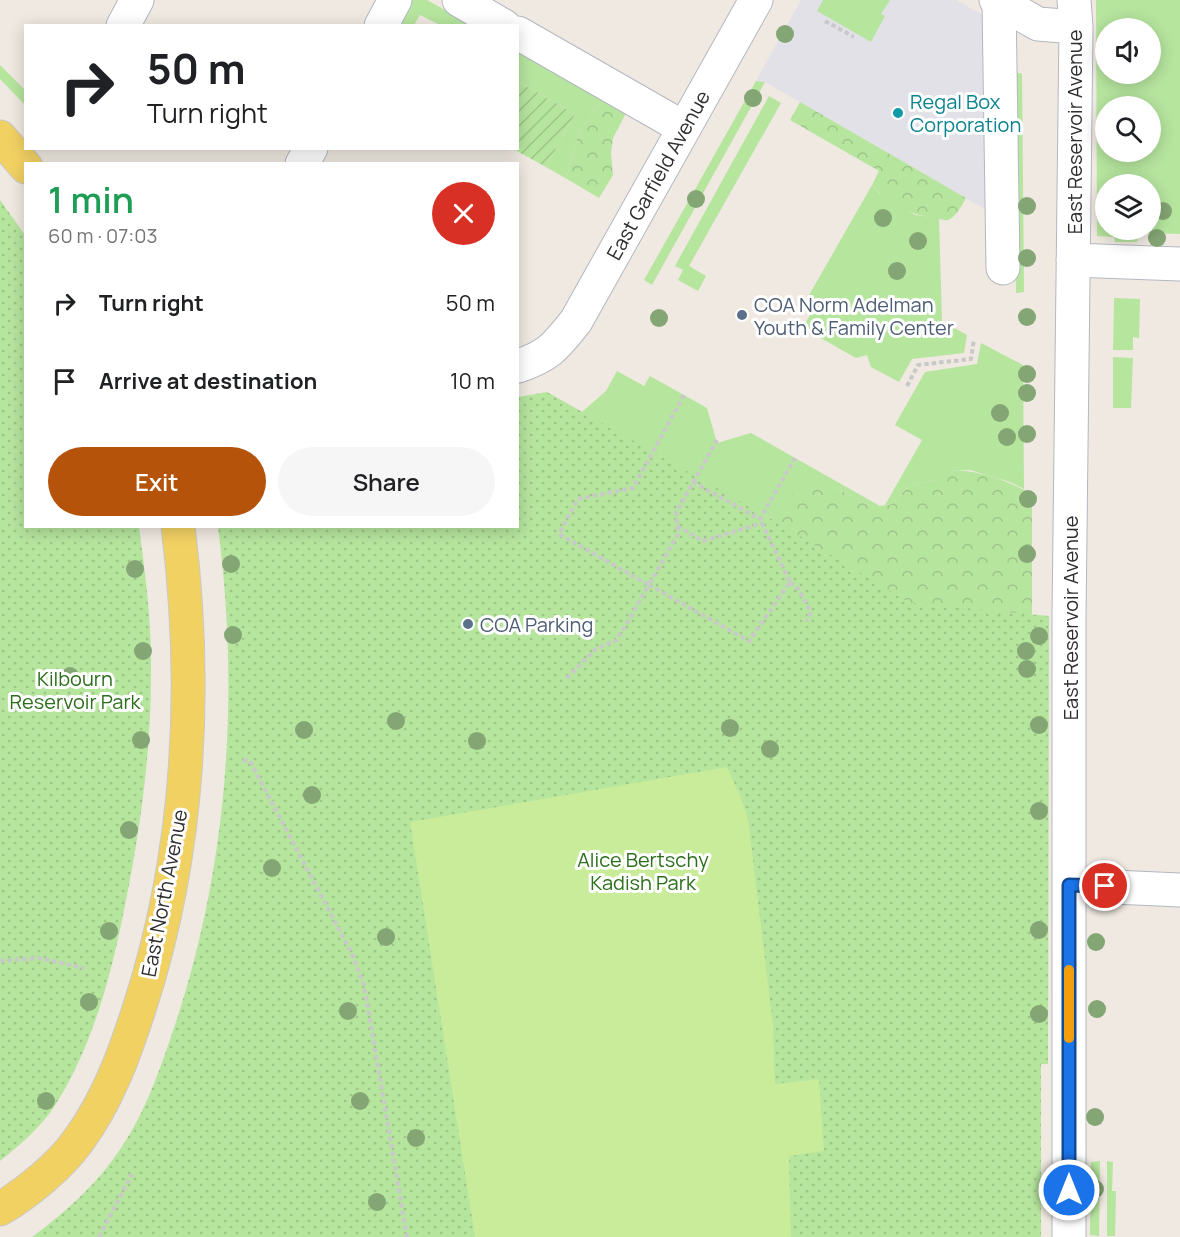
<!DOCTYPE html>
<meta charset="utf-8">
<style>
:root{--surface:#fff;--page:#f6f6f6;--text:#202124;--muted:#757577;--accent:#b45309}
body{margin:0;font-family:Manrope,sans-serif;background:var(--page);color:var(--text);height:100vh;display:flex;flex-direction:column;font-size:22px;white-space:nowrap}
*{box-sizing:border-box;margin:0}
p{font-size:20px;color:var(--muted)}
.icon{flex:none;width:33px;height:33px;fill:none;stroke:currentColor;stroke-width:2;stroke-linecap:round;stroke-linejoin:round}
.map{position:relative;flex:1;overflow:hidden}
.sheet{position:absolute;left:24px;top:162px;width:495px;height:366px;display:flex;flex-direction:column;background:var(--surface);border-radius:0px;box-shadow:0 3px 15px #0003}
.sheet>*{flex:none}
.top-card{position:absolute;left:24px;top:24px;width:495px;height:126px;border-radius:0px;box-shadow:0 3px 15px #0003;background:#fff;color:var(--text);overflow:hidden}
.controls{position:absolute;left:1095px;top:18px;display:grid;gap:12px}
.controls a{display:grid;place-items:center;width:66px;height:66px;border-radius:50%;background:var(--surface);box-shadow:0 3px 15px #0003;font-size:30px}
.pin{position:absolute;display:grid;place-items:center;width:51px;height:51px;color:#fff;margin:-26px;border:3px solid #fff;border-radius:50%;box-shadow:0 2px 6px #0007}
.me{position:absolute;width:66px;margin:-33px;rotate:0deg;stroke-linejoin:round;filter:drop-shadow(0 0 4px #0008)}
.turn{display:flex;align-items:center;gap:21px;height:126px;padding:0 24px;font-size:27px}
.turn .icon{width:78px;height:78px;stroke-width:2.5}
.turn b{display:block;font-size:42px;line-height:51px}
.round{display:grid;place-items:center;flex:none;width:63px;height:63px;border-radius:32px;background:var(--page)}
.overview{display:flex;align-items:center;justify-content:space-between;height:102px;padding:0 24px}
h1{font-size:36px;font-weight:600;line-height:45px;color:#1e9e55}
.button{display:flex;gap:12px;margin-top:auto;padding:12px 24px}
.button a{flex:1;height:69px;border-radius:36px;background:var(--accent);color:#fff;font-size:24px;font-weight:600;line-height:69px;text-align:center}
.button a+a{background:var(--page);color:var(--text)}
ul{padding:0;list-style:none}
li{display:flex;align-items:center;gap:18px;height:78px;padding:0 24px}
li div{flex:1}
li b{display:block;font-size:22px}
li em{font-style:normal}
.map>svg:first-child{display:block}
</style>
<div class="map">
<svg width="1180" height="1237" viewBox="0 0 1180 1237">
<defs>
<pattern id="forest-crowns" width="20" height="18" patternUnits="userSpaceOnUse" patternTransform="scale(1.5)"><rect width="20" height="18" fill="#b6e59e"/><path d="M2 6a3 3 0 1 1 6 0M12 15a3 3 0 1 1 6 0" fill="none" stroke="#9dc588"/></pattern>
<pattern id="park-dots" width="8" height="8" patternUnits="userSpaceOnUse" patternTransform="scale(1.5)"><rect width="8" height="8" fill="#b6e59e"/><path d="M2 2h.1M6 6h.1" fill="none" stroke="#9dc588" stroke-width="1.8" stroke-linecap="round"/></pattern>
<pattern id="garden-furrows" width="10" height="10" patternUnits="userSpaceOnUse" patternTransform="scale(1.5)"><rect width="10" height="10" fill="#b6e59e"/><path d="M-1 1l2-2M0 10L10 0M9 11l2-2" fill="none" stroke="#9dc588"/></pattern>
</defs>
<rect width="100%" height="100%" fill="#efe9e1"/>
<path fill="#e3e1e8" d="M801 0H956L983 15 988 211 784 93 765 82 756 81Z"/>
<path fill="#b6e59e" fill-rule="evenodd" d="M408 0H427L472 25H440L420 15 414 25 393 26Z
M823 0H890L881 14 885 16 871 42 817 11Z
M1096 0H1180V234L1144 233 1138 238 1137 242H1115L1114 237 1097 236ZM1106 28H1150V74H1106ZM1106 106H1150V152H1106ZM1106 184H1150V230H1106Z
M518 52 604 101C580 124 572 146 567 179L546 167 575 114 518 81Z
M0 65 25 90V105L0 79Z
M1014 73H1021L1022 75 1024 292 1016 293Z
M756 81 765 82 652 285 644 280Z
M769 96 781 103 689 266 706 276 698 291 678 280 683 270 675 266Z
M872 185 879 193 915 215 939 218 942 321 967 335 964 353 912 359 899 382 871 367 867 355 856 358 803 328 817 302 808 297Z
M1114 298 1140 299 1139 338 1133 337V350H1113Z
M981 343 1023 365 1024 489 1010 482 970 470H951L935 480 909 486 892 504 885 505 922 440 895 425 925 372 977 364Z
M1113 357 1133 358 1131 408H1113Z
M617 371 644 386 650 376 707 408 717 443 751 433 880 506H871L836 488 787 502 770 518 658 457 582 412 606 391Z
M1100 1161 1099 1236 1090 1235 1091 1162Z
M1107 1161 1113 1162 1112 1191H1116L1115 1236H1107Z"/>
<path fill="url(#forest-crowns)" d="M604 101 626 113 613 138 611 153 613 175 599 198 567 179C572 146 580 124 604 101Z
M800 102 966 198C962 205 956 217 948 220 944 221 938 218 934 218 906 213 891 206 872 185L879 171 790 120Z
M950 470C980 470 1006 480 1032 494V614L904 627 770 518 803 483 812 481 836 488 871 506H880L892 504 909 486 935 480Z"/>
<path fill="url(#park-dots)" d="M0 200 25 235 26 526 139 527C145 571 151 617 151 662 152 749 140 835 122 920 109 984 90 1051 54 1107 40 1128 20 1145 0 1161Z
M547 392 770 518 910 603 1049 616 1048 1064H1041V1237H32C66 1212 98 1183 121 1148 146 1111 160 1069 174 1028 228 867 240 694 218 527L518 526V397Z"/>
<path fill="url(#garden-furrows)" d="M518 81 575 114 546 167 513 149 518 148Z"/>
<path fill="#c9ec9a" d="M727 767 741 798 748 819 773 1025 775 1084 819 1079 824 1151 789 1156 791 1237H475L410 822Z"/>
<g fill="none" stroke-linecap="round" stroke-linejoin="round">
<defs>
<path id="minor" d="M459 0 504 26
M996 0 1038 24 1076 27
M999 2 1003 268
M123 26 137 0
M381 26 395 0
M518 33 684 128
M302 164 311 148
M1073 260 1180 264
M518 366C549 356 556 346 576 321L756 0
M1069 885 1180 890
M1069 1237V617L1076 27 1074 0"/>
<path id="major" d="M0 137 26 167
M0 1209C27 1193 60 1166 78 1141 108 1100 125 1053 140 1006 190 852 198 686 178 526"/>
</defs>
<use href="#minor" stroke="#b4b7c1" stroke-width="35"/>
<use href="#major" stroke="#c9c9c9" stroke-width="35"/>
<path stroke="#c9c9c9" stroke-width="4" stroke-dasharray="4.5 3" stroke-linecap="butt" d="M825 21 854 37
M907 386 918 365 971 359 974 339
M684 395 633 488 578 499 559 534 649 585 678 534 676 513 717 440
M693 482 760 519
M677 526 703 541 762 523
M790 582 798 589 811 612 806 621
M567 678 596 649 617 640 649 585 749 641 790 582 760 519 795 458
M243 760 250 761 352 954 364 985 407 1237
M0 961 39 958 84 968
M99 1237 132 1174"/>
<use href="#minor" stroke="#fff" stroke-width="33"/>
<use href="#major" stroke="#f2d163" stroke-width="33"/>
</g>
<g fill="#84a574">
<circle cx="785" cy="34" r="9"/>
<circle cx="753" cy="98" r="9"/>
<circle cx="696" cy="199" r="9"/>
<circle cx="1027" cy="206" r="9"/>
<circle cx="1163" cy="211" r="9"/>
<circle cx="883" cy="218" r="9"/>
<circle cx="1157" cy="238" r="9"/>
<circle cx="918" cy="241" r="9"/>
<circle cx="1027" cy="258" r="9"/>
<circle cx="897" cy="271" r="9"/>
<circle cx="1027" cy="317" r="9"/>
<circle cx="659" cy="318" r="9"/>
<circle cx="1027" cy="374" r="9"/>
<circle cx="1027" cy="393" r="9"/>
<circle cx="1000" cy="413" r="9"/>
<circle cx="1027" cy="434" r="9"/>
<circle cx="1007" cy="437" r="9"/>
<circle cx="1028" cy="499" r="9"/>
<circle cx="1027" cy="554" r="9"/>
<circle cx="231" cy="564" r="9"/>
<circle cx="135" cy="569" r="9"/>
<circle cx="233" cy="635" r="9"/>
<circle cx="1039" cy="636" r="9"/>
<circle cx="143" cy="651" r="9"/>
<circle cx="1026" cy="651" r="9"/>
<circle cx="1027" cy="669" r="9"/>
<circle cx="70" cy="676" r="9"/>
<circle cx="396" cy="721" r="9"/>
<circle cx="1039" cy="725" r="9"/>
<circle cx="730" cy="728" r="9"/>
<circle cx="304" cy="730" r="9"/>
<circle cx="141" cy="740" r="9"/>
<circle cx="477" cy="741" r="9"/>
<circle cx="770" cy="749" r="9"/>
<circle cx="312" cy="795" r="9"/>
<circle cx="1039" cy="811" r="9"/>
<circle cx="129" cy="830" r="9"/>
<circle cx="272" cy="868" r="9"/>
<circle cx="1039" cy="930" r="9"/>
<circle cx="109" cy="931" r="9"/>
<circle cx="386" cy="937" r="9"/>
<circle cx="1096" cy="942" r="9"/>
<circle cx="89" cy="1002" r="9"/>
<circle cx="1097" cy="1009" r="9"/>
<circle cx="348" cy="1011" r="9"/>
<circle cx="1039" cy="1014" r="9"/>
<circle cx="46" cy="1101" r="9"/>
<circle cx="360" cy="1101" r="9"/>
<circle cx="1095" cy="1117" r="9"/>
<circle cx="416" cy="1138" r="9"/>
<circle cx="1095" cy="1189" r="9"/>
<circle cx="377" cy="1202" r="9"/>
</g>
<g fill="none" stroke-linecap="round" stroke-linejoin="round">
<defs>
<path id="route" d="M1069 1190V885L1105 886"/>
</defs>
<use href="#route" stroke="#114b97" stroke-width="15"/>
<use href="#route" stroke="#1a73e8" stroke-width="10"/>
<path stroke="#f59e0b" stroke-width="10" d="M1069 1038V970"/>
</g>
<circle fill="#0f9aa8" stroke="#fff" stroke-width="2" cx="898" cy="113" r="6"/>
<g fill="#5c6f8a" stroke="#fff" stroke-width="2">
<circle cx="742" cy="315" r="6"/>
<circle cx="468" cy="624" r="6"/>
</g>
<g text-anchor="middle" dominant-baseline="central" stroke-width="6" stroke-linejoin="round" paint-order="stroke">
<g font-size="20" fill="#0d838f" stroke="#fff" text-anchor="start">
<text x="910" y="101">Regal Box<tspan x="910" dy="23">Corporation</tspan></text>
</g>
<g font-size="20" fill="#2e2e2e" stroke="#fff">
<text transform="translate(1074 132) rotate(-90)">East Reservoir Avenue</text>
<text transform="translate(658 175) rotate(-61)">East Garfield Avenue</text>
<text transform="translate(1070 618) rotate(-90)">East Reservoir Avenue</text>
<text transform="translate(164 893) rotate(-79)">East North Avenue</text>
</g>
<g font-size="20" fill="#4e5e75" stroke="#fff" text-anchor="start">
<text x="754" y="304">COA Norm Adelman<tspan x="754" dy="23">Youth &amp; Family Center</tspan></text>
<text x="480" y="624">COA Parking</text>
</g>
<g font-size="20" fill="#2c6e1b" stroke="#fff">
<text x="75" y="678">Kilbourn<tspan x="75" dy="23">Reservoir Park</tspan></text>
<text x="643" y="859">Alice Bertschy<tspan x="643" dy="23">Kadish Park</tspan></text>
</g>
</g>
</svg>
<div class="controls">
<a><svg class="icon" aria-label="sound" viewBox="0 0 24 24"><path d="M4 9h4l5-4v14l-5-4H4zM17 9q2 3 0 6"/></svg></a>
<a><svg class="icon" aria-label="search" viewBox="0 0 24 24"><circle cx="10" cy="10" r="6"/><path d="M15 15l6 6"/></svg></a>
<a><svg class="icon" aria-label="layers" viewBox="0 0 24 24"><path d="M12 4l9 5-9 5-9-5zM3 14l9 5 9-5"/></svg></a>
</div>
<div class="pin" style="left:1105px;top:886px;background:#d93025"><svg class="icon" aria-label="arrive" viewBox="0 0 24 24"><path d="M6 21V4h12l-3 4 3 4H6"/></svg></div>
<svg class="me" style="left:1069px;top:1190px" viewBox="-20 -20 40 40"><circle r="17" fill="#1a73e8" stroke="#fff" stroke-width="3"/><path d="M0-11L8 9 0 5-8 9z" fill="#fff"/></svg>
<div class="top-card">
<div class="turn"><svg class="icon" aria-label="right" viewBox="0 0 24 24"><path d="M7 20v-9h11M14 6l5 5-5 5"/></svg><div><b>50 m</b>Turn right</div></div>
</div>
<section class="sheet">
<div class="overview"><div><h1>1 min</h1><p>60 m · 07:03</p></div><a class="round" style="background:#d93025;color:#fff"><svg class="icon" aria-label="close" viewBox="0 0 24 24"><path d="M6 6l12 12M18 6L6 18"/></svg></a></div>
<ul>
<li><svg class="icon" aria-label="right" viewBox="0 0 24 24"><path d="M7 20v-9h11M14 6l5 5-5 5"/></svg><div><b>Turn right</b></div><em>50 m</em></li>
<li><svg class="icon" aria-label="arrive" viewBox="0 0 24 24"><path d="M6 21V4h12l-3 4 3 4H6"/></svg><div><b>Arrive at destination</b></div><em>10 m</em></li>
</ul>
<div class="button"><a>Exit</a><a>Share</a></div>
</section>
</div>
